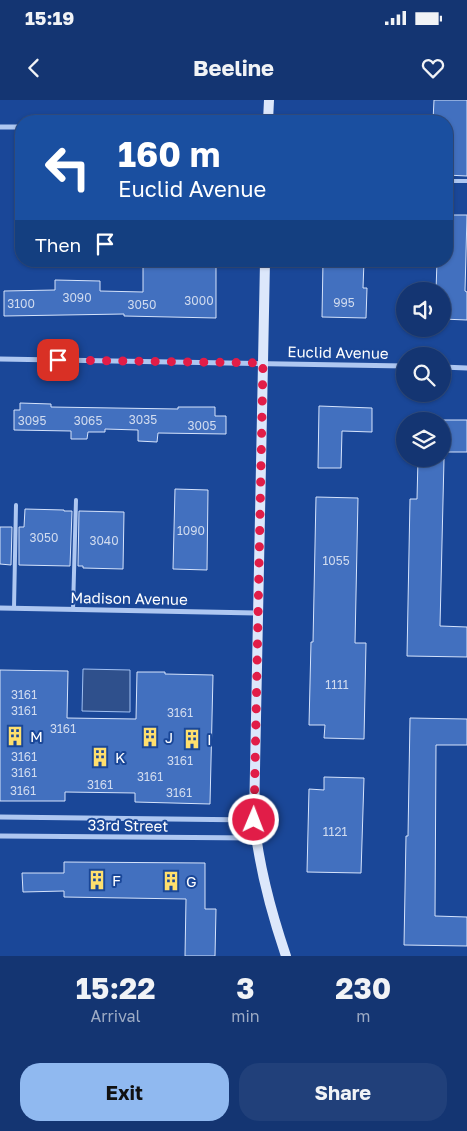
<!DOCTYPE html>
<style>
:root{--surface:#143572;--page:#21407a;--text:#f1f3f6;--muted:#9dabc4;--line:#335084;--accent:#90b9f0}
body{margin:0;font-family:"Golos Text",sans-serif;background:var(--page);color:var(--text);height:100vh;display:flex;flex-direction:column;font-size:19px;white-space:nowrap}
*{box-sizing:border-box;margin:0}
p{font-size:16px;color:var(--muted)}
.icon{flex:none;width:28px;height:28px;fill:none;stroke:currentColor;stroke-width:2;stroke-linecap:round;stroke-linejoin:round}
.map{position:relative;height:856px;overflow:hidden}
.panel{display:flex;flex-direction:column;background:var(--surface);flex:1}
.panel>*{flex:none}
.banner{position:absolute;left:15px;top:15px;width:438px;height:152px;border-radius:20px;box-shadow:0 1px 4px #0004,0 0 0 1px var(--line);background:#1a4fa0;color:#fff;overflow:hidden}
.buttons{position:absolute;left:396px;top:182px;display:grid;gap:10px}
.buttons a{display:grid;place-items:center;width:55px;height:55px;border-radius:50%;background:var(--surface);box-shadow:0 1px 4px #0004,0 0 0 1px var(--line);font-size:25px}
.pin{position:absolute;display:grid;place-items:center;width:42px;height:42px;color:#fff;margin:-21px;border-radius:10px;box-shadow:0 2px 8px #0006}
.me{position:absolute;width:55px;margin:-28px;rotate:1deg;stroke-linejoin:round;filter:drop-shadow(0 0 4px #0008)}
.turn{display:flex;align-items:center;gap:18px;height:105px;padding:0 20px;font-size:22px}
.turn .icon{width:65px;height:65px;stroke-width:2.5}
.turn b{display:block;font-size:35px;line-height:42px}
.then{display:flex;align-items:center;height:48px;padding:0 20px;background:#0003;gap:10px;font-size:19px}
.eta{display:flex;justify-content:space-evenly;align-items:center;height:85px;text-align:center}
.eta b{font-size:30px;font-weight:700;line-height:35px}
.primary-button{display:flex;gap:10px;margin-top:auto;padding:10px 20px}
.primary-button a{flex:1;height:58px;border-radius:20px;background:var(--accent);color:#111;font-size:20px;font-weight:700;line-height:58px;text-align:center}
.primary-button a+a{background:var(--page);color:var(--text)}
.status{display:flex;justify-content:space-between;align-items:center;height:35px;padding:0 25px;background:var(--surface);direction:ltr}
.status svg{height:14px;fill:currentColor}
header{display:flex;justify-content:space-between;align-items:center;height:65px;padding:0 20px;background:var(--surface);font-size:22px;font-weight:700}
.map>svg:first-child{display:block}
</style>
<div class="status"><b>15:19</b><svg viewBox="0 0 49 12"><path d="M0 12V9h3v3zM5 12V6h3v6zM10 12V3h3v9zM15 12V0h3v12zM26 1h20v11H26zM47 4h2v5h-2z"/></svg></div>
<header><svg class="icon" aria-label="back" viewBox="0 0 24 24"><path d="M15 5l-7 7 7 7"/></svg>Beeline<svg class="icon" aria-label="heart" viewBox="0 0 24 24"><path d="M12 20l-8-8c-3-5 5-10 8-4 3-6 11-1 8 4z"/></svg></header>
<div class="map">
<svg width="467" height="856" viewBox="0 0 467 856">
<rect width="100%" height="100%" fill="#1a4798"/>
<path fill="#2f508c" stroke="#a1c1f3" d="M83 569 130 570V612L82 611Z"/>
<path fill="#4270bf" stroke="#d5e3fc" d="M434 0H467V76L446 75V21H433Z
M446 115H467L465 191 467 192V220L442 219V191H436L437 161H446Z
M154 161H216V218L124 216V214L4 216V191L55 190V180L100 181V191L143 192V166H154Z
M323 161H364L363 188H367L366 218 322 217Z
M20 303 51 304V307L178 309V307H215V316H226V334L158 333 157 342 138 341V330L105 329V332H88L87 339H71V331L14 330V310H20Z
M319 306 372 308V332L342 331 341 368H318Z
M442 320H467V352H442Z
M418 359H444L440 526 467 527V557L407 556 410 399H417Z
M175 389 208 390 207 470 173 469Z
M316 397 358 398 355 543H366L364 639 324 638 325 625H309L311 542H313Z
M25 409 64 410V411H72L70 466 19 465V427H24Z
M79 411 124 412 123 469 83 468V466H78Z
M0 427H12L11 465 0 464Z
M0 570 68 571 67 618 136 619 137 572H165V574L213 575 210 704 135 702V693L65 692V701H0Z
M410 618 467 619V645H436L435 816 467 817V846L404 845 406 736H408Z
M324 677 364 678 361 773 307 772 309 689 324 690Z
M64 762 205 763V809H216L215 856H185L186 799 64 797V791L23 792 22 773H64Z"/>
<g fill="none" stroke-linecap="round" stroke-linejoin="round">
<path stroke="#aec7f1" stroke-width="4" d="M446 81H467
M14 508 16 405
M73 509 76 400"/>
<path stroke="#aec7f1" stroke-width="5" d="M0 27H21
M0 259 405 266
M442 267 467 268
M0 508 258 513
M0 717 254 720
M0 736 256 738"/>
<path stroke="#dce7fb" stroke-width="10" d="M268 21 269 0
M265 161 254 720C259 767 271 812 286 856"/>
</g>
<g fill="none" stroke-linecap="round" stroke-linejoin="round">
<path stroke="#e11d48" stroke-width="9" stroke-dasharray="0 16.2" d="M58 260 263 263 254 720"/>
</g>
<defs>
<symbol id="building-bare" viewBox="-9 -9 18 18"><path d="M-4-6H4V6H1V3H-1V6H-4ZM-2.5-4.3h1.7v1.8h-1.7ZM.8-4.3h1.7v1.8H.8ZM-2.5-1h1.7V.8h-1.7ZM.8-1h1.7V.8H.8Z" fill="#ffe06d" stroke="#1a4798" stroke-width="2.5" paint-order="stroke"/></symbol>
</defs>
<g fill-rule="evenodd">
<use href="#building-bare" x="1" y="622" width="28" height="28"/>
<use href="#building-bare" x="136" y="623" width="28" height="28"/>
<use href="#building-bare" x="178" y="625" width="28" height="28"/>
<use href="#building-bare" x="86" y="643" width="28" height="28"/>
<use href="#building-bare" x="83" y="766" width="28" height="28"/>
<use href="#building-bare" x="157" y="767" width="28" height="28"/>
</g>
<g text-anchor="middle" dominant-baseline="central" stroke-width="4" stroke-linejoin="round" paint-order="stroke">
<g font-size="12" fill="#d0dbef">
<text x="77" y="197">3090</text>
<text x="199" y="200">3000</text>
<text x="344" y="202">995</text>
<text x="21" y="203">3100</text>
<text x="142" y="204">3050</text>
<text x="143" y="319">3035</text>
<text x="32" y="320">3095</text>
<text x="88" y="320">3065</text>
<text x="202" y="325">3005</text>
<text x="191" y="430">1090</text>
<text x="44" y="437">3050</text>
<text x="104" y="440">3040</text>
<text x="336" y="460">1055</text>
<text x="337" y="584">1111</text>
<text x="24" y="594">3161</text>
<text x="24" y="610">3161</text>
<text x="180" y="612">3161</text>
<text x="63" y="628">3161</text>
<text x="24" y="656">3161</text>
<text x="180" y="660">3161</text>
<text x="24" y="672">3161</text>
<text x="150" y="676">3161</text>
<text x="100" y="684">3161</text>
<text x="23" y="690">3161</text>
<text x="179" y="692">3161</text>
<text x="335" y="731">1121</text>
</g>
<g font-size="15" fill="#fff" stroke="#1a4798">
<text transform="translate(338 252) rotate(1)">Euclid Avenue</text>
<text transform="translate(129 498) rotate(1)">Madison Avenue</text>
<text transform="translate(128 725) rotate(1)">33rd Street</text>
</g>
<g font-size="15" fill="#fff" stroke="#1a4798" text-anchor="start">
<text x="30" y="636">M</text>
<text x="165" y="637">J</text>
<text x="207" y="639">I</text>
<text x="115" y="657">K</text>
<text x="112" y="780">F</text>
<text x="186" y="781">G</text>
</g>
</g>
</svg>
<div class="buttons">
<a><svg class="icon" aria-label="sound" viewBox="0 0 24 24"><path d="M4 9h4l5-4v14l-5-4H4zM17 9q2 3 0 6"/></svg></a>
<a><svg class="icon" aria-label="search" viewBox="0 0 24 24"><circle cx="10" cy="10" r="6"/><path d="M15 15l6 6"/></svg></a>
<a><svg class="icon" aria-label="layers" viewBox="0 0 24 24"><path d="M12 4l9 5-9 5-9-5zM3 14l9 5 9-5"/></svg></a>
</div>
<div class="pin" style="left:58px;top:260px;background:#d93025"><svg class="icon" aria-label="arrive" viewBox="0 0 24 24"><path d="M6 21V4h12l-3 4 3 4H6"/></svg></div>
<svg class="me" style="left:254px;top:720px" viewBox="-20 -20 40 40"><circle r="17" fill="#e11d48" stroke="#fff" stroke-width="3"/><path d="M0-11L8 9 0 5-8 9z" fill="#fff"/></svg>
<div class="banner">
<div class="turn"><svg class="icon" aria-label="left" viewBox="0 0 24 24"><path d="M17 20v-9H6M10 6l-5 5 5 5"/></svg><div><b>160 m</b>Euclid Avenue</div></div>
<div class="then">Then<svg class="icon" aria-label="arrive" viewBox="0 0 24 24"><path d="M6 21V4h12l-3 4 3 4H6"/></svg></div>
</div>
</div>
<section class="panel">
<div class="eta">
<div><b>15:22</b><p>Arrival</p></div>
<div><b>3</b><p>min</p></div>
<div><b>230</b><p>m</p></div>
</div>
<div class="primary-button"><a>Exit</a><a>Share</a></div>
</section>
